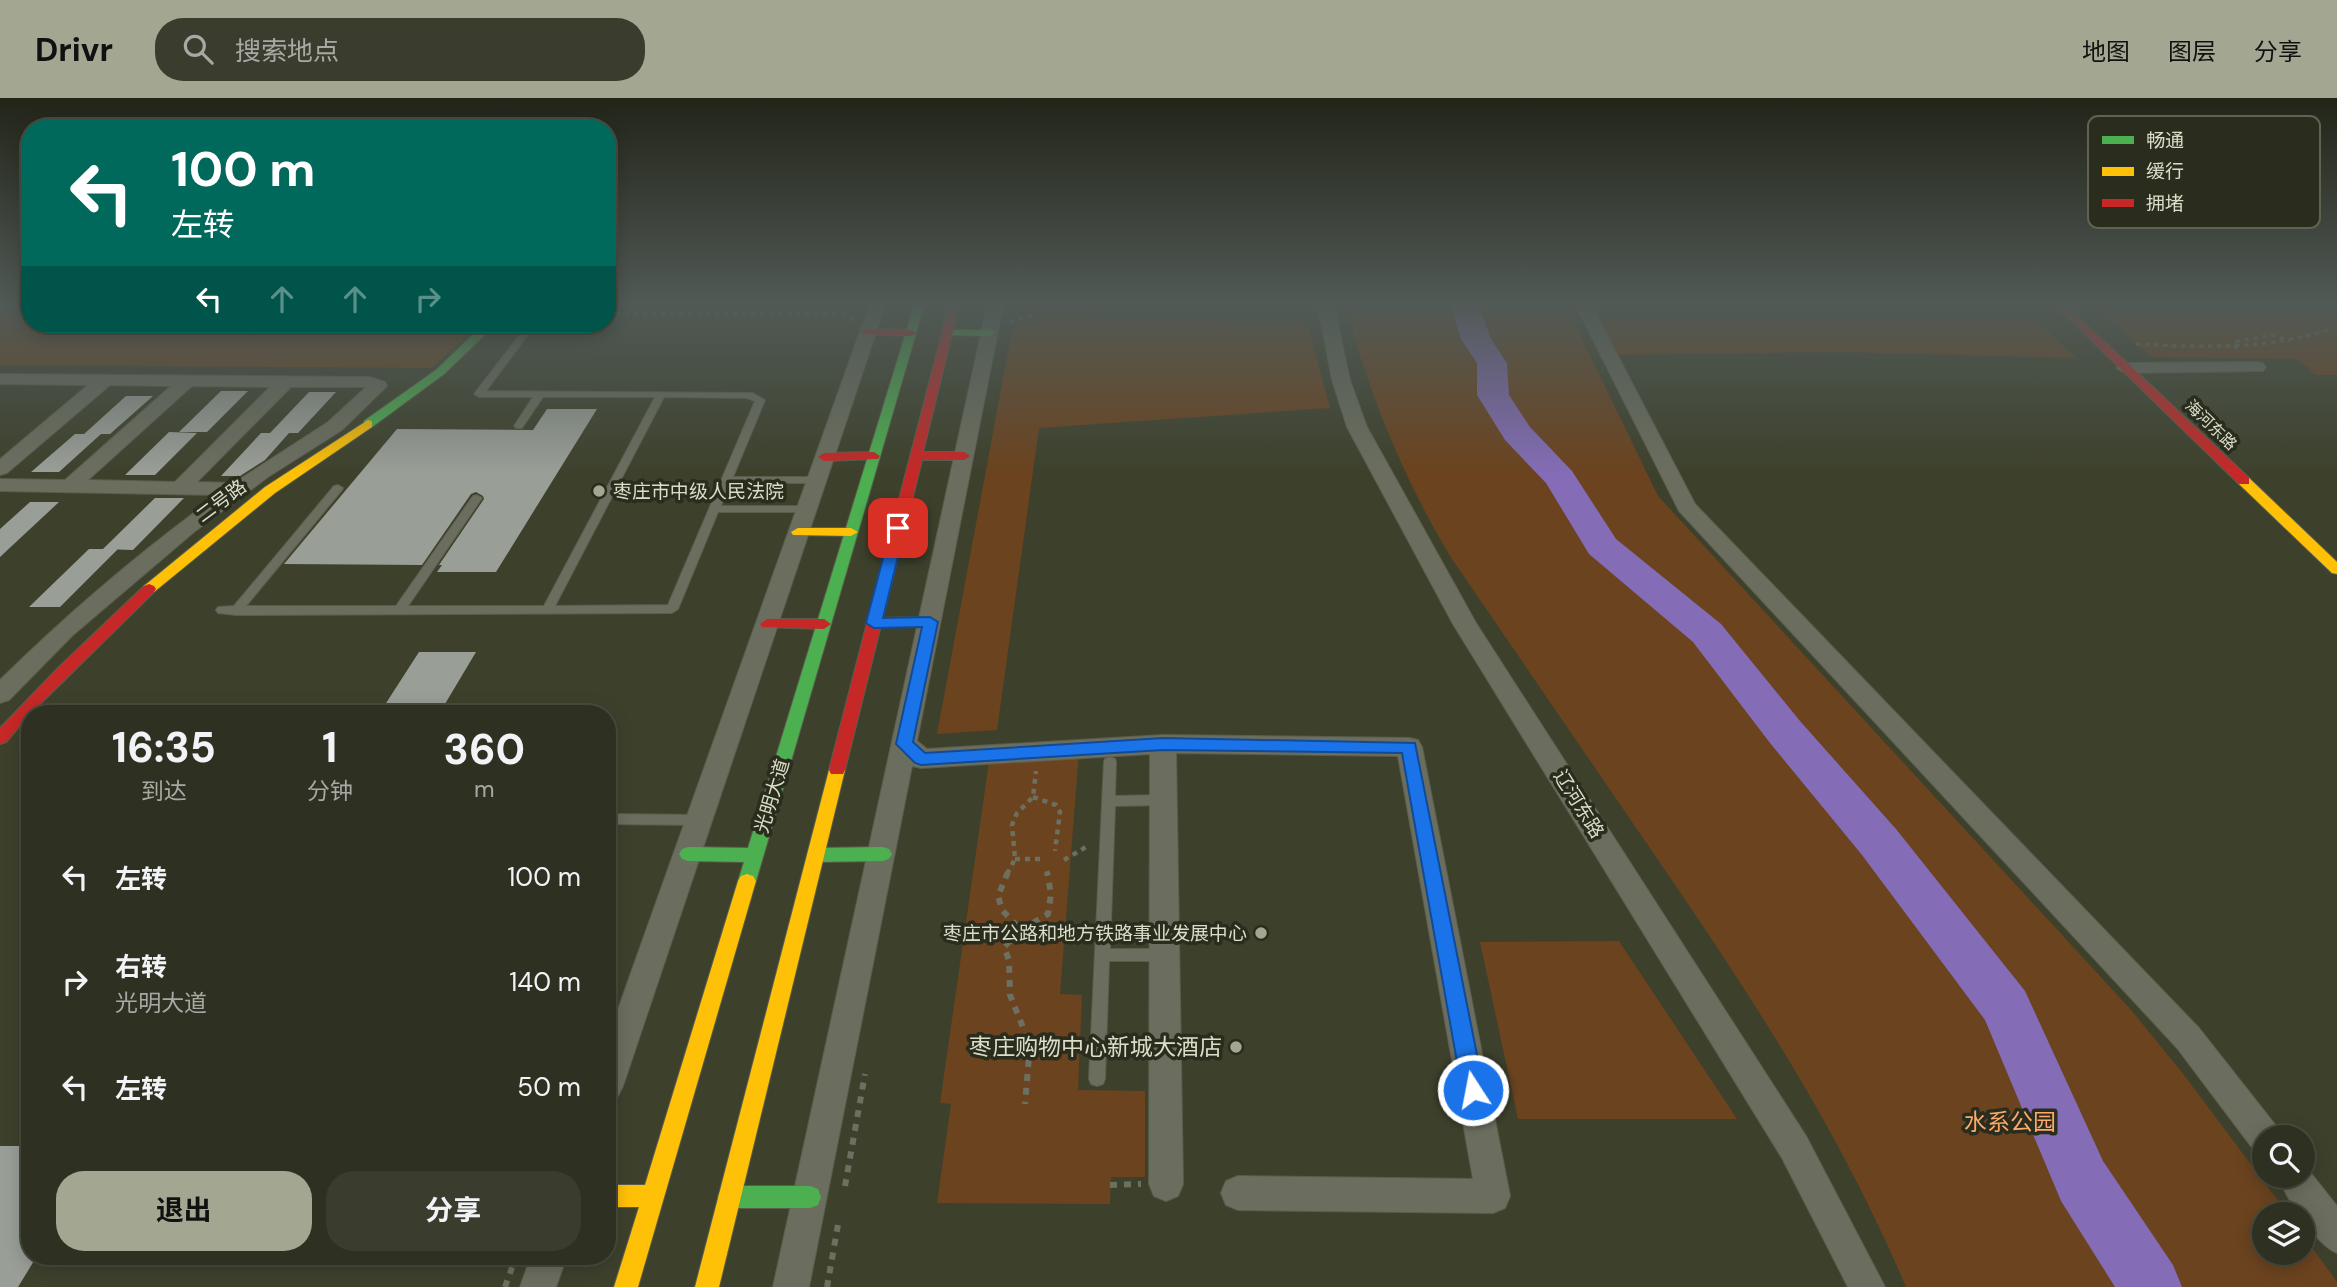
<!DOCTYPE html>
<html lang="zh">
<meta charset="utf-8">
<style>
:root{--surface:#2e3121;--page:#3a3d2e;--text:#f1f3f6;--muted:#a7a9a5;--line:#494c3f;--accent:#a3a792}
body{margin:0;font-family:"DM Sans","Noto Sans SC",sans-serif;background:var(--page);color:var(--text);height:100vh;display:flex;flex-direction:column;font-size:26px;white-space:nowrap}
*{box-sizing:border-box;margin:0}
p{font-size:23px;color:var(--muted)}
.icon{flex:none;width:38px;height:38px;fill:none;stroke:currentColor;stroke-width:2;stroke-linecap:round;stroke-linejoin:round}
.map{position:relative;flex:1;overflow:hidden}
.details{position:absolute;left:21px;top:607px;width:595px;height:560px;display:flex;flex-direction:column;background:var(--surface);border-radius:28px;box-shadow:0 4px 18px #0003,0 0 0 2px var(--line)}
.details>*{flex:none}
.top-card{position:absolute;left:21px;top:21px;width:595px;height:214px;border-radius:28px;box-shadow:0 4px 18px #0003,0 0 0 2px var(--line);background:#00695c;color:#fff;overflow:hidden}
.controls{position:absolute;left:2252px;top:1027px;display:grid;gap:14px}
.controls a{display:grid;place-items:center;width:63px;height:63px;border-radius:50%;background:var(--surface);box-shadow:0 4px 18px #0003,0 0 0 2px var(--line);font-size:35px}
.pin{position:absolute;display:grid;place-items:center;width:60px;height:60px;color:#fff;margin:-30px;border-radius:14px;box-shadow:0 4px 10px #0006}
.me{position:absolute;width:77px;margin:-38px;rotate:349deg;stroke-linejoin:round;filter:drop-shadow(0 0 5px #0008)}
.turn{display:flex;align-items:center;gap:24px;height:147px;padding:0 35px;font-size:32px}
.turn .icon{width:91px;height:91px;stroke-width:2.5}
.turn b{display:block;font-size:49px;line-height:60px}
.lanes{display:flex;align-items:center;height:66px;padding:0 35px;background:#0003;justify-content:center;gap:35px;direction:ltr}
.lanes .off{opacity:.35}
.eta{display:flex;justify-content:space-evenly;align-items:center;height:119px;text-align:center}
.eta b{font-size:42px;font-weight:700;line-height:49px}
.action{display:flex;gap:14px;margin-top:auto;padding:14px 35px}
.action a{flex:1;height:80px;border-radius:28px;background:var(--accent);color:#111;font-size:28px;font-weight:700;line-height:80px;text-align:center}
.action a+a{background:var(--page);color:var(--text)}
ul{padding:0;list-style:none}
li{display:flex;align-items:center;gap:21px;height:105px;padding:0 35px}
li div{flex:1}
li b{display:block;font-size:26px}
li em{font-style:normal}
header{display:flex;align-items:center;gap:42px;box-sizing:border-box;height:98px;padding:0 35px;background:var(--accent);color:#111}
header strong{font-size:33px}
nav{display:flex;gap:38px;margin-inline-start:auto;font-size:24px}
.search{width:490px;height:63px;background:var(--page);display:flex;align-items:center;gap:18px;box-sizing:border-box;padding:0 24px;border-radius:28px;color:var(--muted);font-size:26px}
.map>svg:first-child{display:block}
</style>
<header>
<strong>Drivr</strong>
<div class="search"><svg class="icon" aria-label="search" viewBox="0 0 24 24"><circle cx="10" cy="10" r="6"/><path d="M15 15l6 6"/></svg>搜索地点</div>
<nav><a>地图</a><a>图层</a><a>分享</a></nav>
</header>
<div class="map">
<svg width="2337" height="1189" viewBox="0 0 2337 1189">
<rect width="100%" height="100%" fill="#3d412c"/>
<path fill="#6b431f" d="M0 208H30V226H477L463 242 432 270 0 267Z
M1383 214H1569L1658 398 2132 913 2184 977 2288 1116H2264V1155H2303V1137L2337 1184V1189H1906C1836 1024 1742 884 1641 737 1578 645 1515 553 1452 461 1407 387 1374 308 1350 225L1351 220Z
M2104 216H2337V277H2316L2296 261 2151 259Z
M1035 220 1300 223 1308 228 1330 310 1039 330 997 632 937 636 1012 232Z
M1595 221 2037 222 2076 260 1842 254 1612 257Z
M991 650 1079 654 1060 896 1082 897 1078 992 1145 993V1079H1111L1110 1106 937 1105 951 1006 940 1005Z
M1619 843 1737 1021H1518L1480 844Z"/>
<g fill="none" stroke-linecap="round" stroke-linejoin="round">
<path fill="#846cb6" fill-rule="evenodd" d="M1451 208H1479L1491 241 1507 265 1509 297 1530 329 1572 373 1616 441 1721 526 1800 623 1896 731 2025 893 2103 1063 2173 1167 2182 1189H2115L2061 1103 1985 922 1862 757 1770 645 1693 544 1589 456 1546 385 1505 342 1477 297V265L1461 241Z"/>
</g>
<path fill="#999e97" d="M221 293H248L207 334H179Z
M309 294H336L298 335H270Z
M126 298H153L110 336H101L59 374H31L75 336H84Z
M547 311H597L496 474H437L442 467H439L484 401 483 398 476 394 471 396 422 467 284 466 397 331 533 332Z
M169 334 197 335 155 377H125Z
M261 335H289L265 362 240 378H221Z
M155 400H184L133 452 103 451Z
M30 404H59L0 459V431Z
M89 451H118L60 509H29Z
M419 554H476L439 616H379Z
M0 1048H30V1158H37L18 1189H0Z"/>
<g fill="none" stroke-linecap="round" stroke-linejoin="round">
<defs>
<path id="lane" d="M528 226H536L486 293 752 295 765 302 733 379H816L821 382 816 385H730L721 408H806L811 411 806 414H718L678 511 672 515 236 517 218 515 216 512 218 509 234 508 334 388 338 387 343 390 342 392 246 508H396L473 398 477 397 482 400 408 508H544L655 299H543L522 330H516L514 328 533 299H479L474 296ZM664 299 747 300 755 303 668 507 555 508Z
M1110 659 1115 661 1116 664 1115 698 1163 697 1168 698 1170 702 1168 706 1163 707 1115 708 1110 851H1164L1169 853 1171 857 1169 861 1164 863H1109L1105 981 1103 986 1097 988 1091 986 1089 981 1104 664 1105 661Z
M607 716 699 717 704 718 706 722 704 726 699 727 607 726Z"/>
<path id="street" d="M869 208H885L623 988 618 998 607 1003V942Z
M987 208H1003L917 643 927 651 1163 637 1409 640 1418 642 1422 649 1510 1098 1505 1110 1493 1115 1238 1112 1226 1107 1221 1095 1226 1083 1238 1078 1473 1081 1398 658 1176 655 1183 1086 1178 1098 1166 1103 1154 1098 1149 1086 1150 656 921 670 912 668 809 1189H773Z
M1318 208H1334L1350 282 1367 329 1476 525 1806 1038 1885 1189H1848L1782 1060 1453 526 1347 329 1332 282Z
M1576 208H1592L1695 406 2199 930 2277 1029 2281 1040H2264V1056L2253 1051 2177 950 1679 413Z
M2257 264 2263 265 2266 269 2263 273 2125 275 2116 270 2125 265Z
M0 276 370 279 385 284 387 288 342 332 268 379 194 434 73 537 9 602 0 605V582C68 515 141 453 218 397L0 393V381L65 382 171 288 110 287 7 375 0 377V361L88 287 0 286ZM192 288 270 289 175 384 88 382ZM291 289H366L328 324 234 385 197 384Z
M2303 1065 2337 1108V1155C2315 1146 2287 1100 2277 1078H2303Z
M531 1158H567L556 1189H520Z"/>
<path id="fast" d="M914 208H924L756 783 753 788 747 790 741 788 738 783 744 764 688 763 682 761 679 756 682 751 688 749 748 750Z
M484 226H496L444 276 372 329H364V323L436 272Z
M947 232H990L996 235 990 238 943 237V233Z
M930 519 935 521 937 524 935 527 874 530 867 525 874 520Z
M883 749 889 751 892 756 889 761 883 763 816 764 810 762 807 757 810 752 816 750Z
M729 1088H810L818 1091 821 1099 818 1107 810 1110H729L721 1107 718 1099 721 1091Z"/>
<path id="slow" d="M368 322 372 323V329L275 395 154 494H144L142 491 144 488 265 389Z
M2244 379 2249 380 2337 464V476L2332 475 2239 386 2237 383Z
M798 430H851L858 434 851 438 793 437 791 434Z
M837 666 843 668 845 672 719 1189H695L829 672 831 668Z
M747 776 753 778 756 783 638 1189H614L639 1109H607V1087H645L738 783 741 778Z"/>
<path id="jam" d="M949 208H959L923 354H964L970 358 964 362H922L845 672 843 676H831L829 672Z
M2056 208H2067L2249 380V386H2239Z
M867 231 911 232 917 235 911 238 863 236 861 234Z
M874 354 880 358 878 361 824 363 818 359 824 355Z
M149 486 154 488 156 491 154 494 30 616 6 644 0 646V630L59 569 144 488Z
M767 521H824L831 526 824 531 762 529 760 526Z"/>
</defs>
<use href="#lane" stroke="#5a5d4b" stroke-width="2"/>
<use href="#street" stroke="#5a5d4b" stroke-width="2"/>
<use href="#fast" stroke="#5a5d4b" stroke-width="2"/>
<use href="#slow" stroke="#5a5d4b" stroke-width="2"/>
<use href="#jam" stroke="#5a5d4b" stroke-width="2"/>
<path stroke="#6d6f60" stroke-width="3.5" stroke-dasharray="4.5 4.5" stroke-linecap="butt" d="M607 216H844L853 221
M1010 224 1034 217
M2136 246C2202 249 2264 252 2328 232
M2236 251 2234 244 2272 237 2290 243"/>
<path stroke="#6d6f60" stroke-width="4.5" stroke-dasharray="5 5" stroke-linecap="butt" d="M1033 699 1056 707 1060 714 1055 753
M1015 761H1042
M1064 762 1086 749
M1047 773 1048 776
M1007 776 1015 761 1012 727 1017 715 1033 699 1036 673"/>
<path stroke="#6d6f60" stroke-width="6" stroke-dasharray="7 7" stroke-linecap="butt" d="M1008 774 998 798 1002 812 1021 832 1004 849 1009 862 1010 897 1030 947 1025 1006
M1021 832 1048 816 1051 796 1047 774
M1110 1087 1141 1086
M845 1088 865 976
M505 1189 514 1164
M827 1189 839 1121"/>
<use href="#lane" fill="#6b6e5f" fill-rule="evenodd"/>
<use href="#street" fill="#6b6e5f" fill-rule="evenodd"/>
<use href="#fast" fill="#4caf50" fill-rule="evenodd"/>
<use href="#slow" fill="#ffc107" fill-rule="evenodd"/>
<use href="#jam" fill="#c62828" fill-rule="evenodd"/>
</g>
<linearGradient id="sky" x2="0" y2="1"><stop stop-color="#222418"/><stop offset="0.55" stop-color="#515a56"/><stop offset="1" stop-color="#515a56" stop-opacity="0"/></linearGradient>
<rect width="2337" height="375" fill="url(#sky)"/>
<path fill="#1a73e8" stroke="#114b97" stroke-width="2" d="M898 425 905 430 883 520 930 519 938 524 913 644 925 655 1163 640 1415 645 1484 992 1480 999 1473 1002 1466 999 1462 992 1402 655 1163 652 921 667 915 665 896 646 922 529 874 530 866 525 891 430Z"/>
<g fill="#a3a792" stroke="#2a2d1d" stroke-width="2.5">
<circle cx="599" cy="393" r="7"/>
<circle cx="1261" cy="835" r="7"/>
<circle cx="1236" cy="949" r="7"/>
</g>
<g text-anchor="middle" dominant-baseline="central" stroke-width="7" stroke-linejoin="round" paint-order="stroke">
<g font-size="16" fill="#dadec9" stroke="#2a2d1d">
<text transform="translate(2211 327) rotate(44)">海河东路</text>
</g>
<g font-size="19" fill="#dadec9" stroke="#2a2d1d" text-anchor="start">
<text x="613" y="393">枣庄市中级人民法院</text>
<text x="1247" y="835" text-anchor="end">枣庄市公路和地方铁路事业发展中心</text>
</g>
<g font-size="19" fill="#dadec9" stroke="#2a2d1d">
<text transform="translate(221 403) rotate(-37)">二号路</text>
<text transform="translate(772 698) rotate(-73)">光明大道</text>
<text transform="translate(1579 706) rotate(58)">辽河东路</text>
</g>
<g font-size="23" fill="#dadec9" stroke="#2a2d1d" text-anchor="end">
<text x="1222" y="949">枣庄购物中心新城大酒店</text>
</g>
<g font-size="23" fill="#fca96a" stroke="#2a2d1d">
<text x="2010" y="1024">水系公园</text>
</g>
</g>
<rect x="2088" y="18" width="232" height="112" rx="10" fill="#2a2d1d" stroke="#5f6251" stroke-width="2"/>
<rect x="2102" y="38" width="32" height="8" fill="#4caf50"/>
<rect x="2102" y="69" width="32" height="9" fill="#ffc107"/>
<rect x="2102" y="101" width="32" height="8" fill="#c62828"/>
<g font-size="19" fill="#dadec9">
<text x="2146" y="49">畅通</text>
<text x="2146" y="80">缓行</text>
<text x="2146" y="112">拥堵</text>
</g>
</svg>
<div class="controls">
<a><svg class="icon" aria-label="search" viewBox="0 0 24 24"><circle cx="10" cy="10" r="6"/><path d="M15 15l6 6"/></svg></a>
<a><svg class="icon" aria-label="layers" viewBox="0 0 24 24"><path d="M12 4l9 5-9 5-9-5zM3 14l9 5 9-5"/></svg></a>
</div>
<div class="pin" style="left:898px;top:430px;background:#d93025"><svg class="icon" aria-label="arrive" viewBox="0 0 24 24"><path d="M6 21V4h12l-3 4 3 4H6"/></svg></div>
<svg class="me" style="left:1473px;top:992px" viewBox="-20 -20 40 40"><circle r="17" fill="#1a73e8" stroke="#fff" stroke-width="3"/><path d="M0-11L8 9 0 5-8 9z" fill="#fff"/></svg>
<div class="top-card">
<div class="turn"><svg class="icon" aria-label="left" viewBox="0 0 24 24"><path d="M17 20v-9H6M10 6l-5 5 5 5"/></svg><div><b>100 m</b>左转</div></div>
<div class="lanes"><svg class="icon" aria-label="left" viewBox="0 0 24 24"><path d="M17 20v-9H6M10 6l-5 5 5 5"/></svg><svg class="icon off" aria-label="ahead" viewBox="0 0 24 24"><path d="M12 20V5M6 11l6-6 6 6"/></svg><svg class="icon off" aria-label="ahead" viewBox="0 0 24 24"><path d="M12 20V5M6 11l6-6 6 6"/></svg><svg class="icon off" aria-label="right" viewBox="0 0 24 24"><path d="M7 20v-9h11M14 6l5 5-5 5"/></svg></div>
</div>
<section class="details">
<div class="eta">
<div><b>16:35</b><p>到达</p></div>
<div><b>1</b><p>分钟</p></div>
<div><b>360</b><p>m</p></div>
</div>
<ul>
<li><svg class="icon" aria-label="left" viewBox="0 0 24 24"><path d="M17 20v-9H6M10 6l-5 5 5 5"/></svg><div><b>左转</b></div><em>100 m</em></li>
<li><svg class="icon" aria-label="right" viewBox="0 0 24 24"><path d="M7 20v-9h11M14 6l5 5-5 5"/></svg><div><b>右转</b><p>光明大道</p></div><em>140 m</em></li>
<li><svg class="icon" aria-label="left" viewBox="0 0 24 24"><path d="M17 20v-9H6M10 6l-5 5 5 5"/></svg><div><b>左转</b></div><em>50 m</em></li>
</ul>
<div class="action"><a>退出</a><a>分享</a></div>
</section>
</div>
